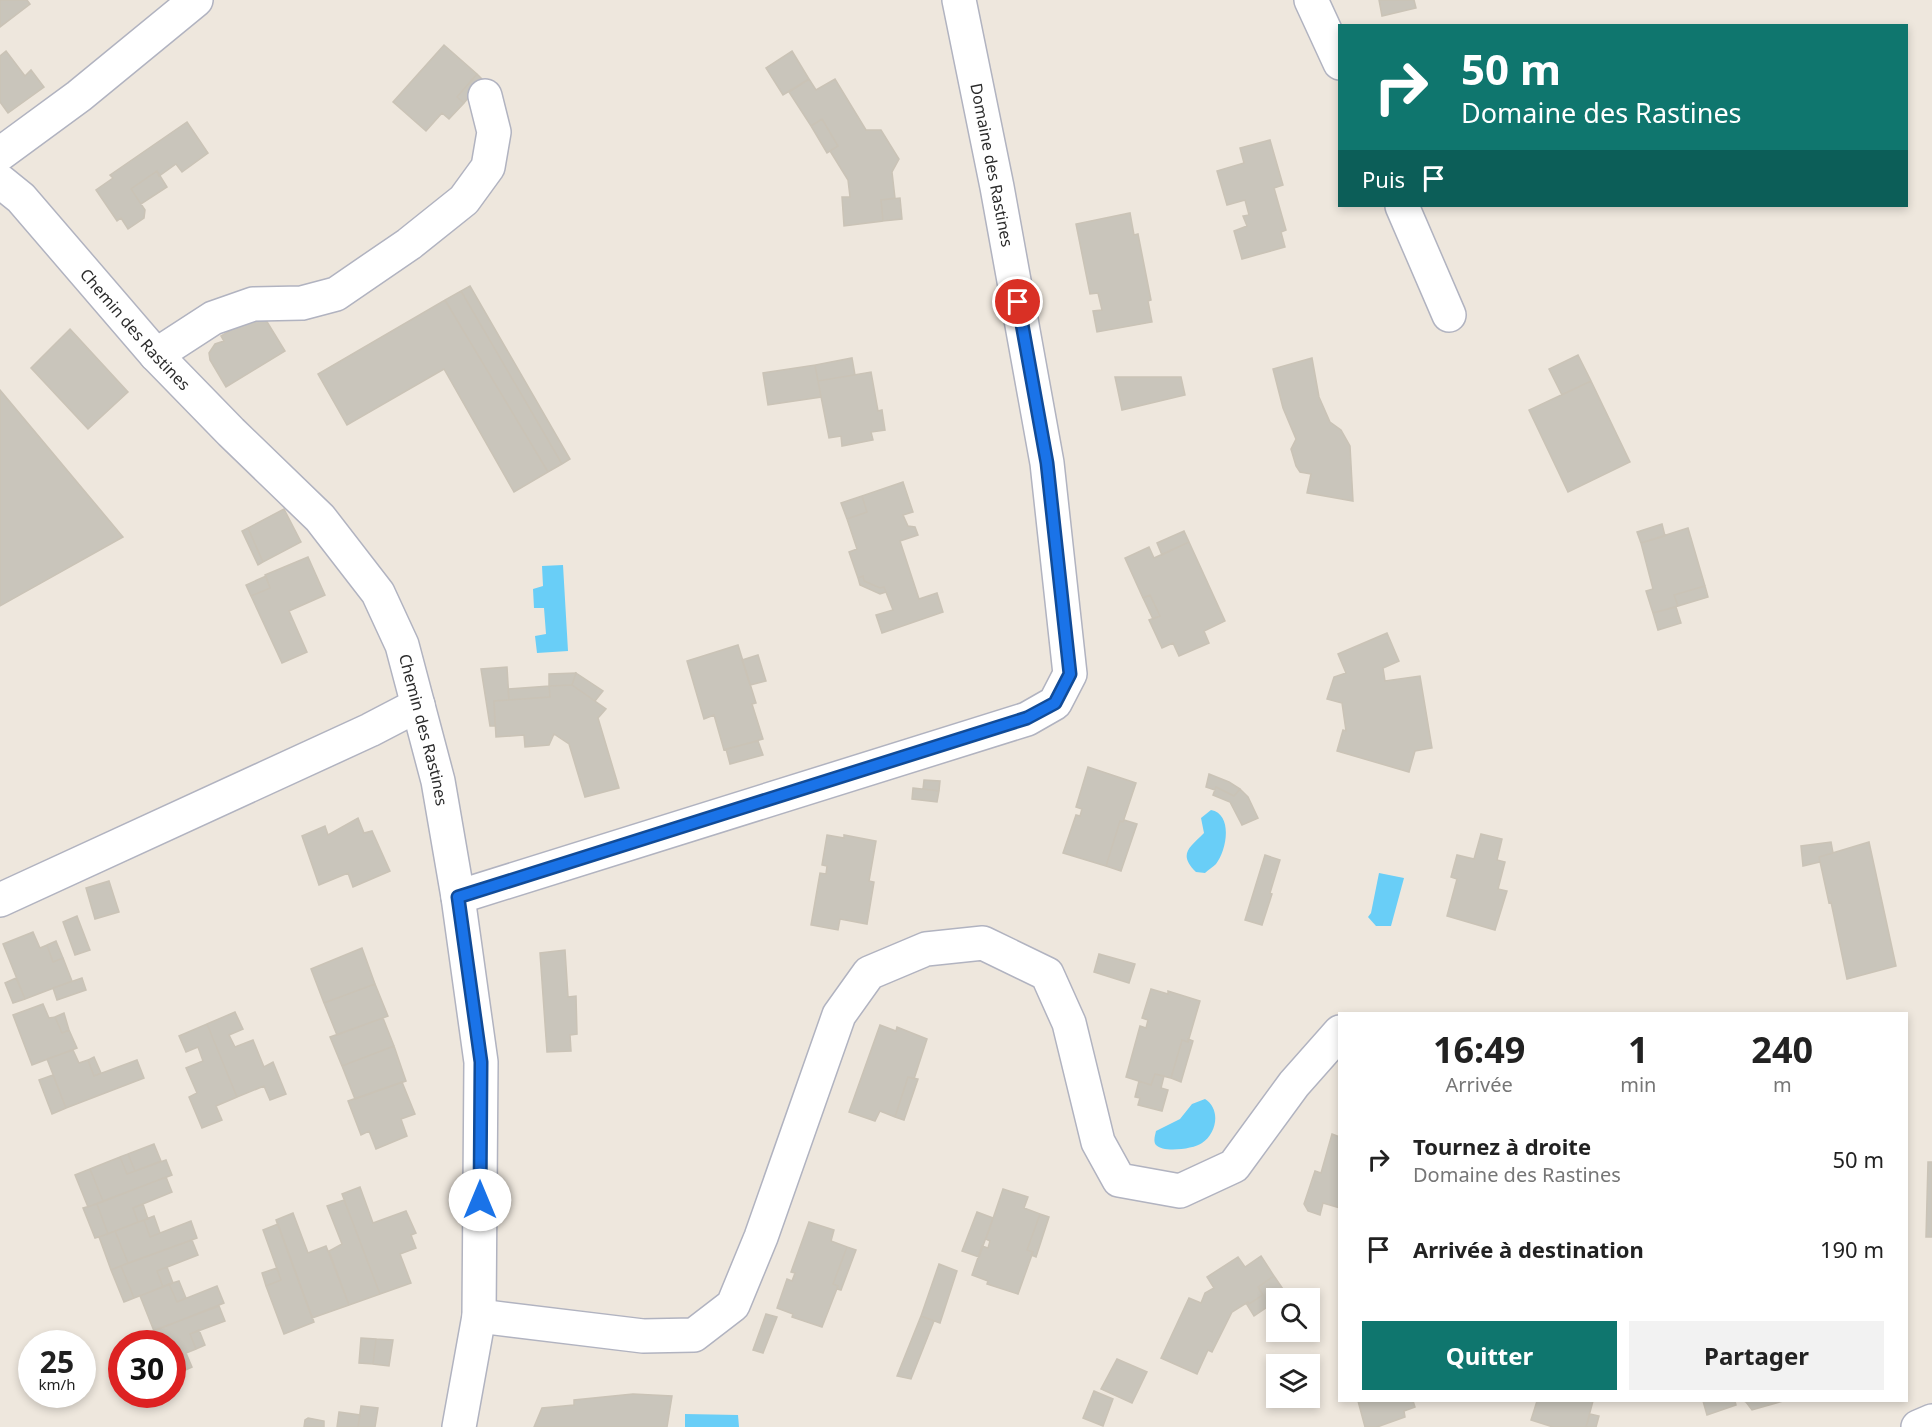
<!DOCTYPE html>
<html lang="fr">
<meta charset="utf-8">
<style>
:root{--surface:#fff;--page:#f2f2f2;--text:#222;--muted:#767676;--accent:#0f766e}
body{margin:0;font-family:"Noto Sans",sans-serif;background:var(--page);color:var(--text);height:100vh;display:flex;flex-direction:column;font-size:22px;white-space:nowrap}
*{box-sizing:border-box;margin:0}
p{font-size:20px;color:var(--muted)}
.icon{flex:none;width:33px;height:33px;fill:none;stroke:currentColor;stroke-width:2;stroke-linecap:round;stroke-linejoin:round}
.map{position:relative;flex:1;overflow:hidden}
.drawer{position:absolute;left:1338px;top:1012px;width:570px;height:390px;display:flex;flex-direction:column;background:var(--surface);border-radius:0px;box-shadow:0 3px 9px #0003}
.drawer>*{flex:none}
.hud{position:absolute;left:1338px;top:24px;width:570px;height:183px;border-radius:0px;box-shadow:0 3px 9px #0003;background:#0f766e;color:#fff;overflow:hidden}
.controls{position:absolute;left:1266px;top:1288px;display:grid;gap:12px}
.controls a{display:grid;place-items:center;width:54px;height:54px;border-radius:0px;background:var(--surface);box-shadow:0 3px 9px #0003;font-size:30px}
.speed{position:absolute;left:18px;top:1330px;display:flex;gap:12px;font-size:30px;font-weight:700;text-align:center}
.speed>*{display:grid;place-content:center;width:78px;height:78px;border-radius:50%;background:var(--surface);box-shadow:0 3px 9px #0003;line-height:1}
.speed small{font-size:15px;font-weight:400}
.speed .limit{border:9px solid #d22;background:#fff;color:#111}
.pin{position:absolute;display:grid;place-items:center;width:51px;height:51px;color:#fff;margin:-26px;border:3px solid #fff;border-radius:50%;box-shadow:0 2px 6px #0007}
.me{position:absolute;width:66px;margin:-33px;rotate:0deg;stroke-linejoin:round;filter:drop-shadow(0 0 4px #0008)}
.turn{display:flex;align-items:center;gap:21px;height:126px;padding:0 24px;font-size:27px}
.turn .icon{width:78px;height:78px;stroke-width:2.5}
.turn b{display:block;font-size:42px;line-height:51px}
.then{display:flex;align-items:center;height:57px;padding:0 24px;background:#0003;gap:12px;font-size:22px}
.eta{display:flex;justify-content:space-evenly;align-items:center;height:102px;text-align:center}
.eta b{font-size:36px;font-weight:700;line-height:42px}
.button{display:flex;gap:12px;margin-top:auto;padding:12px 24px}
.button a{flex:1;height:69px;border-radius:0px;background:var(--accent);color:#fff;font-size:24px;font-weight:700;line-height:69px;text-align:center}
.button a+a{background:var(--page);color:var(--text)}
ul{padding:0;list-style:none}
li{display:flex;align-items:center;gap:18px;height:90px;padding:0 24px}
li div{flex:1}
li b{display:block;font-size:22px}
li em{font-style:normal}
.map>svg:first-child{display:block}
</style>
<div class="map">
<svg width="1932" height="1427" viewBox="0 0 1932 1427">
<rect width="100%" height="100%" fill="#eee7dd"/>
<path fill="#69cef7" d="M563 565 568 651 537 653 535 636 546 634 544 608H534L533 589 543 586 542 566Z
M1211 810C1233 814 1227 850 1216 864 1213 867 1208 870 1205 873L1196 872C1178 854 1189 848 1204 833L1201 818Z
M1379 873 1404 878 1391 926H1376L1368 917 1371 913Z
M1205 1099C1221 1109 1217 1133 1202 1143 1194 1149 1163 1153 1156 1145 1153 1141 1155 1136 1156 1131L1180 1119 1192 1104Z
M685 1414 738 1415 739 1427H685Z"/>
<path fill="#c9c5bb" stroke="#cac3b6" stroke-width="1.5" d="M0 0H27L30 4 0 27Z
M1379 0H1414L1416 8 1382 16Z
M444 45 477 74 457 97 464 103 449 119 442 113 426 131 393 102Z
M6 51 25 76 31 70 44 87 8 113 0 102V56Z
M792 51 809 79 783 95 766 68Z
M477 74 483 80 464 103 457 97Z
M809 79 816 90 835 79 866 130H881L899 159 892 172 895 198 881 200 883 221 844 226 842 197H850L848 180 830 151 838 146 822 119 811 126 789 92Z
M822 119 838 146 827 153 811 126Z
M187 122 208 153 182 172 176 164 159 176 157 171 131 189 145 210 144 218 128 229 121 218 117 221 96 190 113 178 110 175Z
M1270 140 1283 185 1274 188 1286 230 1281 232 1285 247 1242 259 1234 231 1247 226 1243 216 1249 215 1245 200 1227 205 1217 171 1244 163 1240 148Z
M157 171 167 187 141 204 131 189Z
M900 198 902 219 883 221 881 200Z
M1130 213 1134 235 1138 234 1151 300 1148 301 1152 322 1097 332 1093 311 1102 310 1098 293 1090 294 1076 224Z
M470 286 570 459 562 464 461 291Z
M461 291 562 464 548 472 445 300Z
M445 300 548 472 514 492 444 369 347 425 318 374Z
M261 312 285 351 226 387 210 360 209 353 215 344 224 341 221 336Z
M70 329 128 392 88 429 31 368Z
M1578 355 1591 381 1562 395 1549 369Z
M852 358 855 375 818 381 815 365Z
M1312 358 1319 397 1330 422 1341 430 1350 446 1353 501 1307 493 1311 474 1300 472 1296 466 1291 449 1296 439 1283 408 1273 369Z
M815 365 821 397 768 405 763 373Z
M871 372 878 411 882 410 885 430 871 432 873 440 842 446 841 436 829 438 818 381Z
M1115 377H1181L1185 395 1122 410Z
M1591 381 1630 462 1568 492 1529 410Z
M0 390 123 537 0 606Z
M903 482 913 512 903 515 908 526 915 527 918 535 900 541 919 599 937 593 943 612 882 633 876 615 893 610 884 587 880 588 864 581 863 576 858 578 849 552 857 549 847 519 867 512 862 496Z
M862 496 867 512 847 519 841 503Z
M284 509 301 542 263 562 248 528Z
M1662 524 1665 536 1641 543 1637 532Z
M248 528 263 562 258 565 242 531Z
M1688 528 1705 586 1674 595 1678 606 1653 613 1646 591 1653 589 1641 543Z
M1184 531 1189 542 1162 555 1157 543Z
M1189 542 1225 621 1204 631 1209 643 1179 656 1173 643 1162 648 1149 620 1160 616 1150 595 1143 598 1125 558 1149 547 1154 558Z
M308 557 325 595 289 611 307 652 282 663 251 596 270 588 265 575Z
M266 576 270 588 251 596 246 585Z
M863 576 864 581 880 588 884 587 886 592 880 594 860 585 858 578Z
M1705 586 1708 597 1678 606 1674 595Z
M1150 595 1160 616 1153 619 1143 598Z
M1676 607 1681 623 1658 630 1653 613Z
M1387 633 1399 661 1383 668 1385 681 1420 676 1432 748 1415 751 1409 772 1337 751 1343 730 1346 731 1342 703 1327 699 1334 677 1346 673 1338 654Z
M738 645 756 703 752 704 763 739 724 750 714 715 704 719 687 661Z
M758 655 766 681 750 685 742 660Z
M507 667 509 700 494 701 495 726H490L481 669Z
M576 673 603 691 595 701 572 685Z
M576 673 572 685 549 686V674Z
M572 685 606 709 598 718 619 788 585 797 569 744 554 734 549 745 525 747 524 735 496 737 494 701 550 697 549 686Z
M549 686 550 697 509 700 508 689Z
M758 741 763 755 730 764 726 749Z
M1088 767 1136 783 1123 822 1120 821 1106 866 1063 853 1076 815 1080 816 1082 809 1076 807Z
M1209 774 1229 782 1240 789 1234 796 1216 787 1215 790 1206 787Z
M924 780 940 781 939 791 923 789Z
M1216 787 1234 796 1240 789 1248 797 1258 818 1242 825 1230 802 1213 795Z
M913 788 939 791 937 802 912 799Z
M358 818 364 833 372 831 390 871 353 887 348 873 319 885 302 836 325 826 328 835Z
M1124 820 1137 824 1121 871 1106 866 1120 821 1123 822Z
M1481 834 1502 839 1497 860 1505 862 1498 889 1507 891 1495 930 1447 916 1457 879 1451 877 1457 855 1474 859Z
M827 835 844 838V835L876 841 869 881 874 882 867 924 840 919 838 930 811 925 820 873 826 874 827 866 822 865Z
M1831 842 1833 853 1819 857 1820 862 1803 866 1801 846Z
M1869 842 1896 966 1847 979 1831 902 1829 903 1819 857Z
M1265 855 1280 860 1270 893 1272 894 1262 925 1245 920Z
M109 881 119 912 95 919 86 888Z
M77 916 90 950 75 955 63 922Z
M33 932 40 948 47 945 53 962 63 958 72 981 25 999 3 944Z
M56 941 63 958 53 962 47 945Z
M362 948 375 984 324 1003 311 969Z
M565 950 568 997 576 996 577 1034 570 1035 571 1051 547 1052 540 953Z
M1099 954 1135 964 1129 983 1094 972Z
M16 978 25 999 13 1003 5 983Z
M82 978 86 990 57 1000 53 988Z
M375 984 388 1016 337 1035 324 1003Z
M1151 989 1168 994V991L1200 1001 1188 1042 1182 1040 1171 1078 1155 1074 1151 1085 1126 1077 1140 1026 1146 1028 1148 1020 1142 1018Z
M43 1004 49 1018 55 1017 62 1033 69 1030 77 1048 32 1065 13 1015Z
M235 1012 243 1029 229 1035 235 1047 253 1040 264 1067 273 1062 286 1094 270 1100 264 1086 237 1097 207 1024Z
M64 1013 69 1030 62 1033 55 1017Z
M383 1018 394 1046 342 1066 330 1037Z
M207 1024 237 1097 216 1106 222 1120 202 1128 189 1097 197 1093 186 1068 203 1061 198 1047 186 1052 179 1036Z
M880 1025 896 1031 897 1027 927 1039 914 1079 908 1077 895 1117 880 1111 875 1121 849 1112Z
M1188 1039 1193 1041 1181 1082 1171 1078 1182 1040 1188 1042Z
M394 1046 406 1081 355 1099 342 1066Z
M73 1050 79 1063 88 1060 94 1076 137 1060 144 1078 66 1108 47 1059Z
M94 1057 101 1073 94 1076 88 1060Z
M1155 1074 1164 1076 1161 1088 1168 1090 1162 1111 1138 1105 1140 1098 1135 1097 1139 1081 1151 1085Z
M53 1075 66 1108 52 1114 39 1080Z
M908 1077 918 1079 904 1120 895 1117Z
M402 1082 415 1114 401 1119 407 1136 376 1149 369 1131 361 1135 348 1101Z
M1332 1134 1340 1137V1208L1323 1203 1320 1215 1308 1211 1304 1204 1315 1171 1321 1173Z
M154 1144 161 1161 135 1171 128 1154Z
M128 1154 135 1171 127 1174 120 1157Z
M120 1157 127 1174 166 1160 172 1175 103 1201 90 1169Z
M1928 1162H1932V1237H1926Z
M90 1169 103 1201 88 1207 75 1175Z
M166 1177 172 1192 133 1208 138 1222 108 1234 97 1204Z
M360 1187 373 1223 406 1211 416 1233 411 1235 416 1248 400 1254 411 1283 380 1294 342 1194Z
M1003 1189 1028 1197 1024 1208 1040 1214 1027 1250 1033 1252 1018 1294 987 1284 988 1281 972 1275 982 1246 988 1248 990 1241 986 1239Z
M344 1200 380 1294 349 1305 329 1251 342 1244 327 1206Z
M97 1204 108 1234 95 1238 83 1208Z
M143 1204 148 1219 138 1222 133 1208Z
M977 1212 993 1218 979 1257 962 1251Z
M293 1213 308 1253 326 1246 349 1305 312 1318 276 1220Z
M1040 1214 1049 1217 1036 1257 1031 1255 1033 1252 1027 1250Z
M154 1216 160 1233 150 1237 144 1220Z
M144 1220 150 1237 191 1221 197 1238 128 1263 115 1231Z
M809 1222 834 1230 831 1241 847 1247 833 1284 838 1286 822 1327 792 1317 793 1314 777 1308 787 1279 792 1281 795 1273 791 1272Z
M278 1224 314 1322 284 1334 266 1286 281 1280 263 1230Z
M115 1231 128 1263 111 1270 99 1237Z
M192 1240 198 1255 157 1271 163 1287 134 1298 121 1266Z
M847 1247 856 1250 841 1290 837 1289 838 1286 833 1284Z
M1261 1256 1274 1276 1258 1287 1263 1295 1249 1304 1248 1302 1232 1312 1212 1352 1208 1350 1197 1374 1161 1358 1189 1298 1201 1303 1205 1293 1214 1288 1207 1277 1238 1257 1245 1267Z
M939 1264 957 1271 940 1323 921 1316Z
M121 1266 134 1298 124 1302 111 1270Z
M167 1267 173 1283 163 1287 157 1271Z
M277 1268 281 1280 266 1286 262 1273Z
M1274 1276 1287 1295 1280 1299H1276V1301L1254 1316 1246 1303 1248 1302 1249 1304 1263 1295 1258 1287Z
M179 1281 186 1298 177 1302 169 1284Z
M169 1284 177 1302 217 1286 224 1303 154 1331 140 1296Z
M219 1306 225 1321 190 1334 196 1349 186 1353 192 1367 172 1376V1344H152L147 1333Z
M766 1314 777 1317 763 1353 753 1350Z
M921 1316 934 1321 911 1379 897 1376Z
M199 1330 205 1345 196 1349 190 1334Z
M361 1338 376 1339 373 1364 359 1363Z
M376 1339 393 1340 389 1366 373 1364Z
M1117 1359 1147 1372 1132 1403 1101 1389Z
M1094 1391 1113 1399 1103 1426 1083 1418Z
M633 1394 672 1396 667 1427H534L542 1408 574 1405V1400Z
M1358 1401H1413L1415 1407 1404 1411 1405 1417 1377 1427H1365Z
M1537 1401H1593L1586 1427H1553L1531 1420Z
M1703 1401H1735L1736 1405 1707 1415Z
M1744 1401H1783L1752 1410 1746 1402Z
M361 1406 378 1408 375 1427H358Z
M339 1412 360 1415 358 1427H337Z
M1590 1414 1599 1416 1596 1427H1586Z
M308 1418 324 1421V1427H304L305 1420Z"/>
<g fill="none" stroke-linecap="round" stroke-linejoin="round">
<defs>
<g id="minor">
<path d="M1311 0 1340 63"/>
<path d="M0 154 79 96 196 0"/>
<path id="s1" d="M0 181 21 198 156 355 231 432 320 518 378 593 402 645 438 781 458 897 481 1062 479 1316 459 1427"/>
<path d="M1402 206 1449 315"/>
<path d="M156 355 213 318 253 304 302 303 336 294 409 244 464 200 488 167 494 132 485 96"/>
<path d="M458 897 1027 719 1055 703 1070 674 1047 463 997 187 959 0"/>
<path d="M0 900 370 730 418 705"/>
<path d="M479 1316 643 1336 694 1335 733 1305 761 1237 839 1015 869 973 926 949 983 943 1047 974 1069 1023 1098 1142 1119 1180 1180 1191 1234 1166 1294 1084 1340 1032"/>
<path d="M1918 1427 1932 1421"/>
</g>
</defs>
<use href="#minor" stroke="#b1b3c0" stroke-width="36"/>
<use href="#minor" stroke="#fff" stroke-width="33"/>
</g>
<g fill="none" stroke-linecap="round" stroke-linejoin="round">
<defs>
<path id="route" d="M480 1200 481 1062 458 897 1027 718 1055 703 1070 674 1047 463 1018 302"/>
</defs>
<use href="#route" stroke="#114b97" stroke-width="15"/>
<use href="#route" stroke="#1a73e8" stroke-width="10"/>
</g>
<g text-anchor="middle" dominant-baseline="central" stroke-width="4.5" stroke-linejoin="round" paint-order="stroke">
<g font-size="16" fill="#2b2b2b" stroke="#fff">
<text transform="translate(992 165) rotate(79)">Domaine des Rastines</text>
<text stroke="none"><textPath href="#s1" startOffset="201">Chemin des Rastines</textPath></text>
<text stroke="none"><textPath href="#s1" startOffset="705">Chemin des Rastines</textPath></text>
</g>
</g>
</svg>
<div class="controls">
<a><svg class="icon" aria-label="search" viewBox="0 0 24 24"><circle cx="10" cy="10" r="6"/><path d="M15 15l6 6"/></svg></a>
<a><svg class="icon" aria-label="layers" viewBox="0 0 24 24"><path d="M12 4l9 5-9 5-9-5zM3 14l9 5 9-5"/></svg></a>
</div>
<div class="speed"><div>25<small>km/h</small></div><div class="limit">30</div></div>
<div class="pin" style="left:1018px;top:302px;background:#d93025"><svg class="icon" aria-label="arrive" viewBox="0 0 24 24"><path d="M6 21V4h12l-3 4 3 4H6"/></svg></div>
<svg class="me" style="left:480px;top:1200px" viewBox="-20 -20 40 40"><circle r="19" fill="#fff"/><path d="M0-13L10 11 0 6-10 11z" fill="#1a73e8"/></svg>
<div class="hud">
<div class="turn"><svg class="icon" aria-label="right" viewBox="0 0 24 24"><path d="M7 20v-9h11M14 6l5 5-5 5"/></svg><div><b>50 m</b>Domaine des Rastines</div></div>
<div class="then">Puis<svg class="icon" aria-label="arrive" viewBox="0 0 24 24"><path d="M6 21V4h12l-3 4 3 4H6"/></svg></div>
</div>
<section class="drawer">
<div class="eta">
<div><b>16:49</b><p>Arrivée</p></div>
<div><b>1</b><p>min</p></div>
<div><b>240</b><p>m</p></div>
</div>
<ul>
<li><svg class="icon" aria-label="right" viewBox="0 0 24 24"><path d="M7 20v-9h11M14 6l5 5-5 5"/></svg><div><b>Tournez à droite</b><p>Domaine des Rastines</p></div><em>50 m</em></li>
<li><svg class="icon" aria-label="arrive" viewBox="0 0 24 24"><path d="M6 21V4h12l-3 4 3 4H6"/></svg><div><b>Arrivée à destination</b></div><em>190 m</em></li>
</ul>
<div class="button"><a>Quitter</a><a>Partager</a></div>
</section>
</div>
